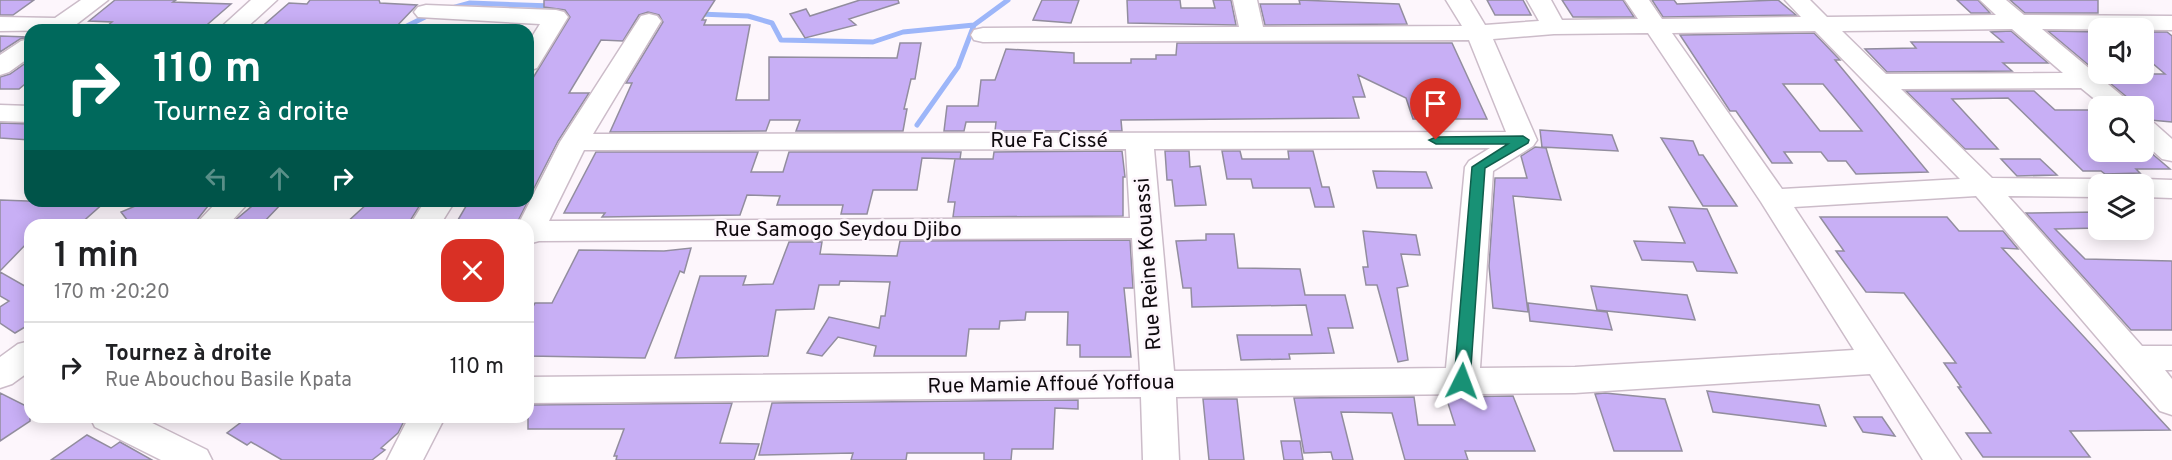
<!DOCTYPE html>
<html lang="fr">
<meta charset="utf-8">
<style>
:root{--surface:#fff;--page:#f6f6f6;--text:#202124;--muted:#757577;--line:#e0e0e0}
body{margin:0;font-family:Overpass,sans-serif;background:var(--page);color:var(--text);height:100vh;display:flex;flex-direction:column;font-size:22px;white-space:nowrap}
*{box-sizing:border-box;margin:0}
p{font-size:20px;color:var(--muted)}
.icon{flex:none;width:33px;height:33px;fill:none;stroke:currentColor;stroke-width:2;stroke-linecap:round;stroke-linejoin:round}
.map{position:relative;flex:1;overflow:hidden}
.drawer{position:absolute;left:24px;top:219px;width:510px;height:204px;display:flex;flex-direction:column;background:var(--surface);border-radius:18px;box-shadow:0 3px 15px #0003}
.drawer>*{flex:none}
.banner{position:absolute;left:24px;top:24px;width:510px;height:183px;border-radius:18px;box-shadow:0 3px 15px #0003;background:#00695c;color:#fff;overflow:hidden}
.tools{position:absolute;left:2088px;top:18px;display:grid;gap:12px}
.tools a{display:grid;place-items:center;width:66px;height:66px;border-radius:12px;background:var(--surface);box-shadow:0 3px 15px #0003;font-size:30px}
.pin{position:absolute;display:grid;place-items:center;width:51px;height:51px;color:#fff;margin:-62px -26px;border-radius:50% 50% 50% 0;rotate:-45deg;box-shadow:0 0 6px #0007}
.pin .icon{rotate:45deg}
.me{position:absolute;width:66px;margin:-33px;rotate:3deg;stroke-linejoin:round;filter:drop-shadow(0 0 4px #0008)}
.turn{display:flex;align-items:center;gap:21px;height:126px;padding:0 30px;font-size:27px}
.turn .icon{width:78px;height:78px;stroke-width:2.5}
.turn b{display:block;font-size:42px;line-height:51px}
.lanes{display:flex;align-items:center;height:57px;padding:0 30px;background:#0003;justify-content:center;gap:30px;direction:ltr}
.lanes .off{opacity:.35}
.round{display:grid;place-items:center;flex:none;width:63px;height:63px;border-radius:18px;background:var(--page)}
.overview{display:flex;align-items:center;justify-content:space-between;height:102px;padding:0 30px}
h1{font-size:36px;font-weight:600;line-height:45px}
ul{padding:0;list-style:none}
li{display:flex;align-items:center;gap:18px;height:90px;padding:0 30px;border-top:2px solid var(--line)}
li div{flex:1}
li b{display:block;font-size:22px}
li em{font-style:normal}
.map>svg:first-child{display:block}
</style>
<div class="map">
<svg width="2172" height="460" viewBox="0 0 2172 460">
<rect width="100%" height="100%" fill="#fdf6fc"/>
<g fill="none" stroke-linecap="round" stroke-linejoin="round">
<path stroke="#9db6f9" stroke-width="5" d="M452 8 470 3 552 6
M700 14 748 16 772 23 781 40 873 42 903 32 974 25
M399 30 431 14
M917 125 958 67 974 25 1008 0"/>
</g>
<path fill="#c8aff5" stroke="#928d9e" stroke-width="1.5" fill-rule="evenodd" d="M0 0H34L13 15H0Z
M115 0H176L173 2 231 4 201 30H102L112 22 89 21Z
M310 0H379L380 3 417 5 394 29 330 27 326 30H258L289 3 307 4Z
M544 0H715L702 20H706L704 25H750L736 100H769V57L897 58 900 43H921L915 79H911L904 109H907L903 131H796L800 120H770L766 131 610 132 632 83H626L663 22 659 15 648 12 639 15 623 41 601 40 569 93H589L558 141 528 200V86L570 17 565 10 544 7Z
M860 0H898L899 3 849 19 856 25 805 38 790 14 806 9 810 16Z
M1042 0H1079L1071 23 1033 20Z
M1127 0H1180L1181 8H1215L1213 0H1231L1236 25 1128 23Z
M1299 0 1399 4 1407 24 1265 25 1260 4H1300Z
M1487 0H1523L1531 15H1495Z
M1562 0H1623L1634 17H1573Z
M1652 0H1674L1677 4 1778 0 1796 15 1663 17Z
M1957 0H1978L1990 13H1971Z
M2010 0H2098V13H2025Z
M2011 31 2048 63H2003L2012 71 1887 72 1865 49 1916 48 1911 42H2003L1991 32Z
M2048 31 2098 32V73Z
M2144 32H2167L2172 36V122L2150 120 2144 115V106H2134L2128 98 2099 74H2165L2144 56Z
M1814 33 1840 60H1835L1928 172 1856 174 1846 161H1828L1821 152H1784L1792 163H1772L1736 111H1730L1680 35ZM1783 84H1823L1862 131H1820Z
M0 36 29 37 20 39 0 52Z
M1177 43H1452L1487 119H1413L1406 98 1358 75 1365 97H1353L1359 118 1121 120 1122 131H995L996 122H966L964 131H944L947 106H978L981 80H995L1006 49 1074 53V63H1131V59H1156V55H1176Z
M30 60V80L19 89H0V77L10 74Z
M1906 91H2034L2055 110H2098V152H2150L2170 169H2136L2140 173 2105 174 2101 171H2083L2008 98 1952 99 1998 149H1965Z
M0 123 30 124V140L0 138Z
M1540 130 1612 135 1618 151 1542 147Z
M1661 138 1693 141 1699 155H1703L1737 206H1703Z
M1535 147 1546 148 1561 200 1513 196 1528 312 1493 308 1489 266 1495 178H1527L1521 156Z
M1122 151 1125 177H1123V216L953 217 955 202H948L955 159H993L994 152Z
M1165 151H1189L1190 167 1200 166 1206 205 1175 206 1172 180H1167Z
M1222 151H1240L1242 159H1289L1288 151H1313L1322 187H1329L1334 207H1315L1310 188H1253L1251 179H1227Z
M596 152H758L751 172H783L789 152H961L960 159 922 158 917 190H873L867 214H841L843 205H777L780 196 747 195 740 215 602 217 605 213H564Z
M2001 159H2040L2057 175 2017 176Z
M1373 171 1426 172 1432 188H1377Z
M0 200 55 202 106 201 79 225H30V240L0 271Z
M147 201H212L193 225 161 222 155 225H131L121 212Z
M258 201H284L262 224 233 222Z
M388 201 420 205 410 221 404 220 399 225H344L369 202 384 205Z
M469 201H528L516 225H455Z
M1669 207 1707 209 1737 273 1697 271 1693 262 1642 260 1634 241 1685 243Z
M2098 212V228L2055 229 2085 259 2172 261V330H2131L2026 213Z
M1820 217H1947L1959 231H2003L2018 249 2002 248 2170 430 2070 431 2090 457H1983L1966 433H1991L1958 387H1961L1944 363H1956L1904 293 1866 292 1836 251H1844Z
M1363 231 1416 235 1420 255 1401 254 1408 286 1397 288 1408 360 1398 362 1377 285H1366L1363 267H1368Z
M1206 234H1234L1238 268 1300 269 1305 295H1345L1353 328H1328L1334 353 1289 354 1290 359 1241 360 1237 335H1312L1306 305 1192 307 1191 288H1183L1176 241 1206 240Z
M1130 240 1133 288H1124L1131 357H1080V345H1067L1068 312H1026L1025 320 1000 321 999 329H969L966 356H874L876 346 838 337 822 356 807 353 829 317 879 328 881 316H885L890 282 840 281 839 285H819L814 309 776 310 768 356 675 358 700 276H746L743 285 773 284 789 242H822L820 254 897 256 900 241Z
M691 248 684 273 680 271 645 358 528 356V315L535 303H552L579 250 664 251Z
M0 272 30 289V324L15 333 0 323V307L9 301 0 296Z
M1591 286 1687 295 1695 320 1597 310Z
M1528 303 1607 312 1612 330 1530 321Z
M1707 391 1819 405 1826 426 1713 412Z
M0 393 30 408V421L0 441Z
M1605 393 1665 399 1682 451H1614L1595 394Z
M1513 396 1535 451H1465L1468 460H1405L1392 413 1341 412 1353 460H1333L1331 452 1304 453 1294 398 1414 397 1418 425H1455L1446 397Z
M1203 399H1237L1244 460H1209Z
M1078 400V409L1055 408 1053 449H1012L1011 460H984V453H907L906 460H851L853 453 759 455 772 403Z
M732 403 720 443 759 444 754 460H616L617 456H614L624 429H528V405Z
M248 417H406L398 433 381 448 385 450 372 460H282L251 442 247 445 227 433Z
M1854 417H1882L1895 436 1863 432Z
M87 435 111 448 120 442 152 460H51Z
M1281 441H1300L1303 460H1284Z"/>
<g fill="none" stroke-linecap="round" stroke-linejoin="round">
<defs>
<path id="minor" d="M81 0H108L69 30 0 31V17L55 18Z
M251 0H277L244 30H218Z
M1233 0H1257L1263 27 1462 26 1446 0H1470L1485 25 1539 21 1527 0H1551L1562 20 1638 19 1625 0H1649L1662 19 1801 17 1785 0H1810L1827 17 1996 15 1980 0H2006L2024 15 2172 16V30L2042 29 2127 100 2131 106H2103L2081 88 1901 89 1992 178 2098 179 2108 182 2110 184H2098V197L2008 196 2142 346H2172V370H2165L2172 379V415L2160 411 1976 196 1794 207 1961 460H1923L1870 374 1575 393 1176 397 1179 460H1143L1141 397 528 403V377L1140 371 1132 238 539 241 528 244V225H518L560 142 641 16 649 14 657 16 661 21 593 134 1506 132 1469 40 983 42 974 40 971 35 974 30 983 28 1239 27ZM2012 29 2063 73 1886 74 1842 31ZM1815 31 1960 179 1782 189 1672 33ZM1648 33 1761 202 1854 350 1575 367 1480 368 1493 171 1533 146 1537 140 1493 39 1554 34ZM1490 148 1469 161 1465 167 1446 368 1174 371 1154 149ZM1126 149 1130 218 549 221 584 150Z
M426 5 556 10 564 12 568 17 537 68 528 71V43L540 24 418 17 414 12 418 7Z
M30 39V57L9 72 0 75V55L21 41Z
M0 105 30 106V122L0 121Z
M2144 121 2154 123 2172 139V161L2162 159 2144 143Z
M2144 179 2172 180V198L2144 197V184H2132Z
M218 201H250L228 225H195Z
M425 201H455L440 225H410Z
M30 341V371L12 384 0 388V357L18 344Z
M90 417H140L207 450 212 460H161L95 427Z
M409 417H445L423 460H387Z"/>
</defs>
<use href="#minor" stroke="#ccbcc9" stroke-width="3"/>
<use href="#minor" fill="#fff" fill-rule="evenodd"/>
</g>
<path fill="#189175" stroke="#105e4c" stroke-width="1.5" d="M1523 136 1529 140 1528 143 1485 168 1470 381 1462 387 1454 381 1472 167 1508 144H1436L1429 140 1436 137Z"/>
<g text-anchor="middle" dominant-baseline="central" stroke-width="5" stroke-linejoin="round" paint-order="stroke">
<g font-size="21" fill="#0f0a0e" stroke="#fdf6fc">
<text x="1049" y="141">Rue Fa Cissé</text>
<text x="838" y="230">Rue Samogo Seydou Djibo</text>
<text transform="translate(1149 264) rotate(-94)">Rue Reine Kouassi</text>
<text transform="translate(1051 385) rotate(-1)">Rue Mamie Affoué Yoffoua</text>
</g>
</g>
</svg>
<div class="tools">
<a><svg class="icon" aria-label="sound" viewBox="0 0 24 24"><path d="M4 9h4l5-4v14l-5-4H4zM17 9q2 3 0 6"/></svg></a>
<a><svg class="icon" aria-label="search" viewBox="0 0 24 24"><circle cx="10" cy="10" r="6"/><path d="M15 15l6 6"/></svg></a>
<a><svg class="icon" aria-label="layers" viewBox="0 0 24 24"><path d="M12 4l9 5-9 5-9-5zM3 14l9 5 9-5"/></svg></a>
</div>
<div class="pin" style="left:1436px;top:140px;background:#d93025"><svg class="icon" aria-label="arrive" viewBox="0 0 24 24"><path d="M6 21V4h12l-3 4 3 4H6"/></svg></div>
<svg class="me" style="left:1462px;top:381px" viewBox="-20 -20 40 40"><path d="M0-17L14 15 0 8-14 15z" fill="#189175" stroke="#fff" stroke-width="4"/></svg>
<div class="banner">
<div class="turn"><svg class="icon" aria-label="right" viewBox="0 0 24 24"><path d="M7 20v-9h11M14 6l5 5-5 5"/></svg><div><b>110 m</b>Tournez à droite</div></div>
<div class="lanes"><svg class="icon off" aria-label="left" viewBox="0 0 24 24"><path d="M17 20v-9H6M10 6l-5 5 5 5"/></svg><svg class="icon off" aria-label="ahead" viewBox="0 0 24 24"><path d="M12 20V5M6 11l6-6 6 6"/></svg><svg class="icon" aria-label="right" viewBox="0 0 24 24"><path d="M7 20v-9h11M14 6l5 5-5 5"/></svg></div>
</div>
<section class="drawer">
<div class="overview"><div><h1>1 min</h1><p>170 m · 20:20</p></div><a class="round" style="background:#d93025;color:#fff"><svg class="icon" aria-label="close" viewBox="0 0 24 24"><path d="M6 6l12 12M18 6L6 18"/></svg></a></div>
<ul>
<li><svg class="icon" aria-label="right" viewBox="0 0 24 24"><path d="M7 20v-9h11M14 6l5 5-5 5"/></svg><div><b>Tournez à droite</b><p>Rue Abouchou Basile Kpata</p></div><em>110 m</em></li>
</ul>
</section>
</div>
